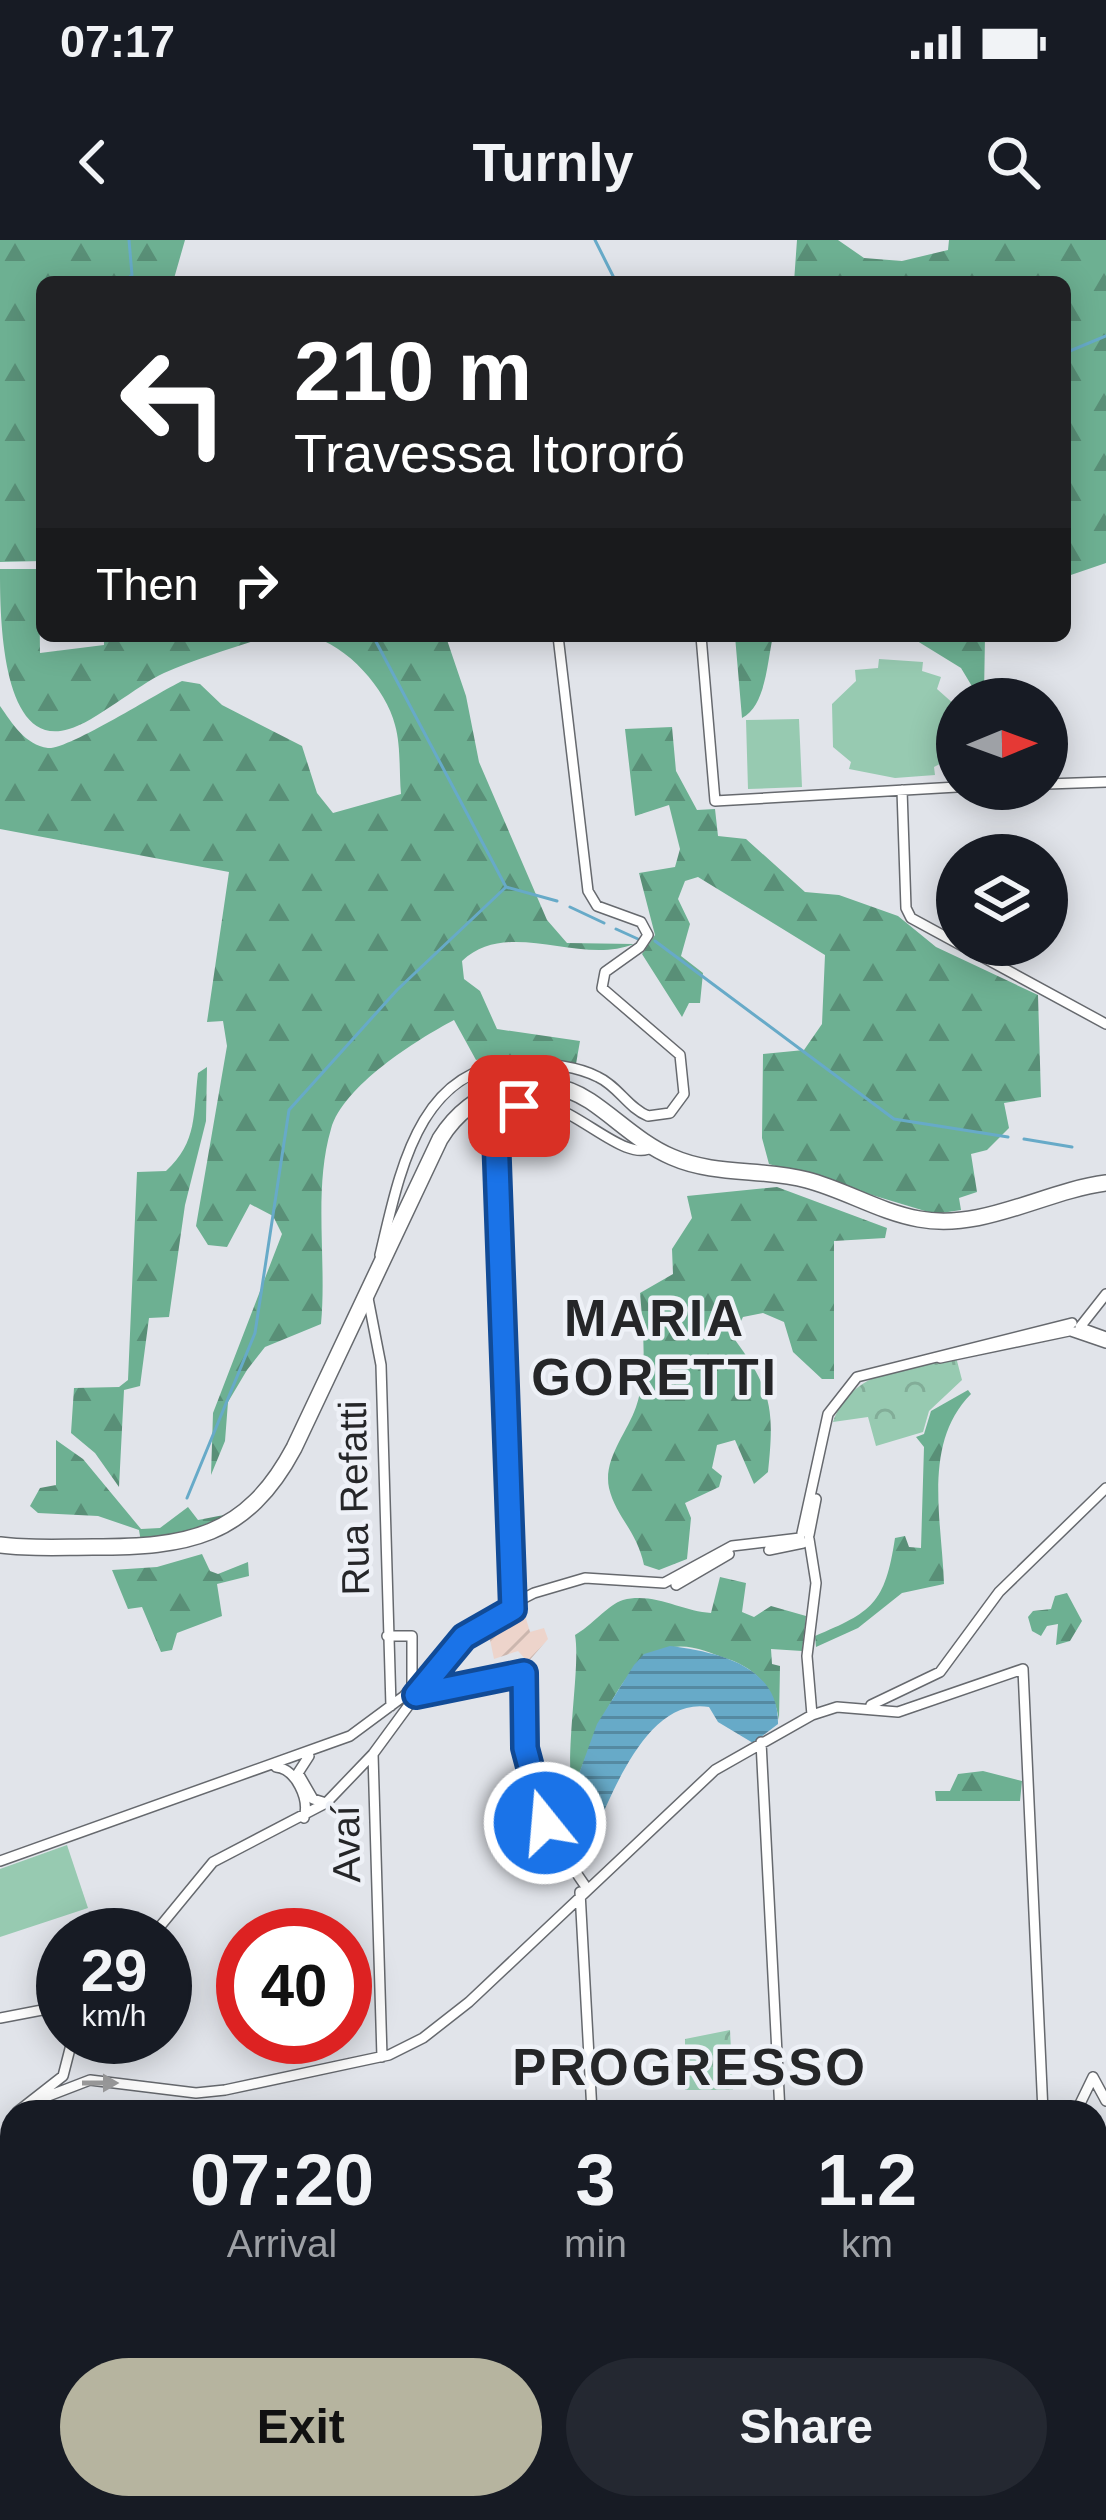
<!DOCTYPE html>
<meta charset="utf-8">
<style>
:root{--surface:#171b24;--page:#242831;--text:#f1f3f6;--muted:#9ea1a6;--accent:#b6b49f}
body{margin:0;font-family:Arial,sans-serif;background:var(--page);color:var(--text);height:100vh;display:flex;flex-direction:column;font-size:45px;white-space:nowrap}
*{box-sizing:border-box;margin:0}
p{font-size:39px;color:var(--muted)}
.icon{flex:none;width:66px;height:66px;fill:none;stroke:currentColor;stroke-width:2;stroke-linecap:round;stroke-linejoin:round}
.map{position:relative;flex:1;overflow:hidden}
.side{position:absolute;left:0px;top:1860px;width:1107px;height:420px;display:flex;flex-direction:column;background:var(--surface);border-radius:36px 36px 0 0;box-shadow:0 6px 30px #0003}
.side>*{flex:none}
.guide{position:absolute;left:36px;top:36px;width:1035px;height:366px;border-radius:18px;box-shadow:0 6px 30px #0003;background:#202124;color:#fff;overflow:hidden}
.needle{width:78px;rotate:89deg}
.fabs{position:absolute;left:936px;top:438px;display:grid;gap:24px}
.fabs a{display:grid;place-items:center;width:132px;height:132px;border-radius:50%;background:var(--surface);box-shadow:0 6px 30px #0003;font-size:60px}
.speed{position:absolute;left:36px;top:1668px;display:flex;gap:24px;font-size:60px;font-weight:700;text-align:center}
.speed>*{display:grid;place-content:center;width:156px;height:156px;border-radius:50%;background:var(--surface);box-shadow:0 6px 30px #0003;line-height:1}
.speed small{font-size:30px;font-weight:400}
.speed .limit{border:18px solid #d22;background:#fff;color:#111}
.pin{position:absolute;display:grid;place-items:center;width:102px;height:102px;color:#fff;margin:-51px;border-radius:24px;box-shadow:0 6px 18px #0006}
.me{position:absolute;width:132px;margin:-66px;rotate:343deg;stroke-linejoin:round;filter:drop-shadow(0 0 9px #0008)}
.turn{display:flex;align-items:center;gap:42px;height:252px;padding:0 60px;font-size:54px}
.turn .icon{width:156px;height:156px;stroke-width:2.5}
.turn b{display:block;font-size:84px;line-height:102px}
.then{display:flex;align-items:center;height:114px;padding:0 60px;background:#0003;gap:24px;font-size:45px}
.eta{display:flex;justify-content:space-evenly;align-items:center;height:204px;text-align:center}
.eta b{font-size:72px;font-weight:700;line-height:84px}
.primary-button{display:flex;gap:24px;margin-top:auto;padding:24px 60px}
.primary-button a{flex:1;height:138px;border-radius:72px;background:var(--accent);color:#111;font-size:48px;font-weight:700;line-height:138px;text-align:center}
.primary-button a+a{background:var(--page);color:var(--text)}
.status{display:flex;justify-content:space-between;align-items:center;height:84px;padding:0 60px;background:var(--surface);direction:ltr}
.status svg{height:33px;fill:currentColor}
header{display:flex;justify-content:space-between;align-items:center;height:156px;padding:0 60px;background:var(--surface);font-size:54px;font-weight:700}
.map>svg:first-child{display:block}
</style>
<div class="status"><b>07:17</b><svg viewBox="0 0 49 12"><path d="M0 12V9h3v3zM5 12V6h3v6zM10 12V3h3v9zM15 12V0h3v12zM26 1h20v11H26zM47 4h2v5h-2z"/></svg></div>
<header><svg class="icon" aria-label="back" viewBox="0 0 24 24"><path d="M15 5l-7 7 7 7"/></svg>Turnly<svg class="icon" aria-label="search" viewBox="0 0 24 24"><circle cx="10" cy="10" r="6"/><path d="M15 15l6 6"/></svg></header>
<div class="map">
<svg width="1106" height="2280" viewBox="0 0 1106 2280">
<defs>
<pattern id="industrial-furrows" width="10" height="10" patternUnits="userSpaceOnUse" patternTransform="scale(3)"><rect width="10" height="10" fill="#edd4cb"/><path d="M-1 1l2-2M0 10L10 0M9 11l2-2" fill="none" stroke="#cbb6ae"/></pattern>
<pattern id="forest-firs" width="22" height="20" patternUnits="userSpaceOnUse" patternTransform="scale(3)"><rect width="22" height="20" fill="#6db092"/><path d="M5 1l3.5 6h-7zM16 11l3.5 6h-7z" fill="#598f77"/></pattern>
<pattern id="park-crowns" width="20" height="18" patternUnits="userSpaceOnUse" patternTransform="scale(3)"><rect width="20" height="18" fill="#97cab1"/><path d="M2 6a3 3 0 1 1 6 0M12 15a3 3 0 1 1 6 0" fill="none" stroke="#82ad98"/></pattern>
<pattern id="water-rules" width="6" height="5" patternUnits="userSpaceOnUse" patternTransform="scale(3)"><rect width="6" height="5" fill="#67aac8"/><path d="M0 2.5h6" fill="none" stroke="#558aa2"/></pattern>
</defs>
<rect width="100%" height="100%" fill="#e1e4ea"/>
<path fill="url(#industrial-furrows)" d="M524 1372 530 1392 544 1388 548 1399 528 1422 518 1411 494 1419 488 1390Z"/>
<path fill="url(#forest-firs)" d="M0 0H185L173 42H42V321L0 322Z
M797 0H838L864 18 902 21 948 10 949 0H1106V323L1065 337V42H794Z
M0 329H39L40 413 104 405V396H269C234 408 198 418 164 433 138 445 93 483 69 489 0 511 0 372 0 329Z
M310 396 446 397 466 456 479 522 547 680 567 703 634 704C579 726 509 677 462 721L464 739 480 751 497 789 580 801 576 824 511 815 476 820 454 780C416 800 343 846 331 889 313 950 327 1022 321 1084L265 1107 247 1130 228 1162 225 1201 211 1235 213 1173 282 994 273 976 250 964 227 1007 208 1005 196 986 227 806 223 781 207 782 229 632 0 589V466C12 483 25 505 48 508 68 510 157 453 182 441L200 444 222 465 302 506 317 553 333 573 401 554C399 532 401 506 395 485 386 449 347 405 310 396Z
M735 396H773C767 422 766 466 742 478Z
M909 396H985L984 455 979 458 961 428Z
M672 487 676 531 697 570 715 569 718 596 746 599 805 652 839 655 898 676 936 707 1038 755 1041 857 1004 863 1009 888 987 910 971 914 977 952 959 958 961 970 935 974 769 924 762 898 763 814 804 810 822 784 825 715 698 637 685 641 678 659 690 684 681 716 703 733 700 763H689L682 777 642 714 655 695 639 633 675 627 680 609 669 565 635 576 625 489Z
M207 827 206 881 185 965 169 1077 149 1078 140 1146 124 1150 119 1247 95 1213 71 1193 74 1148 119 1147 128 1140 137 932 166 931C198 902 193 873 198 833Z
M777 947 887 988 885 998 834 1001V1139H822L793 1112 784 1082 763 1073 743 1077 733 1097C771 1149 775 1167 768 1232L754 1244 735 1200 717 1205 712 1228 722 1236 719 1247 685 1263 691 1278 687 1319 659 1330 644 1325C637 1291 616 1277 609 1248 603 1219 627 1193 636 1167 648 1133 643 1089 640 1053L673 1034 672 1009 692 978 687 956Z
M968 1150 971 1154C922 1203 942 1281 944 1344L902 1353 858 1388 816 1407 815 1396C872 1372 885 1364 895 1298L905 1296 909 1307 921 1308 924 1207 916 1197 924 1194 931 1171Z
M56 1200 83 1219 141 1289 160 1288 188 1267 198 1280 229 1274 190 1291 141 1302 139 1290 98 1276 38 1273 30 1266 40 1248 56 1245Z
M202 1314 210 1331 218 1334 248 1322 249 1336 217 1344 222 1376 177 1393 172 1410 161 1412 142 1367 128 1369 112 1330 157 1327Z
M720 1337 746 1343 742 1372 754 1377 771 1366 806 1376 802 1411 771 1409 772 1424 780 1426 779 1480C774 1449 757 1429 728 1419 710 1413 692 1404 673 1407 620 1414 592 1504 574 1547L593 1583 599 1582 594 1598C549 1575 583 1440 575 1395 590 1387 609 1364 623 1360 655 1352 683 1372 711 1373Z
M1067 1353 1082 1381 1070 1401 1056 1405 1058 1384 1047 1386 1041 1396 1032 1391 1028 1377 1033 1371 1051 1369 1055 1356Z
M983 1531 1022 1541 1020 1561H936L935 1551H950L958 1534Z
M645 2268H774L775 2270 766 2280H642Z"/>
<path fill="url(#park-crowns)" d="M956 1117 962 1140 929 1171 923 1192 876 1206 868 1177 833 1182C852 1129 908 1128 956 1117Z
M730 1790 733 1850H685V1799Z"/>
<path fill="#97cab1" d="M879 419 923 422 922 431 941 437 937 449 955 465C960 490 959 515 934 527L935 535 895 538 849 529 851 522 833 507 832 464 856 441 855 430 878 428Z
M799 479 802 547 748 549 746 480Z
M67 1605 88 1668 0 1697V1629Z"/>
<path fill="url(#water-rules)" d="M670 1406C717 1412 779 1425 778 1484L753 1503 718 1482 709 1467C651 1457 617 1543 599 1582L593 1583 572 1553 597 1484 634 1425 644 1414Z"/>
<g fill="none" stroke-linecap="round" stroke-linejoin="round">
<path stroke="#67aac8" stroke-width="3" d="M595 0 616 42
M124 42 132 35 129 0
M1065 113 1106 96
M373 396 506 647 557 661
M570 667 604 683
M616 689 638 699
M655 701 894 879 1008 897
M1024 899 1072 907
M187 1258 255 1093 289 870 397 750 506 647
M473 2268 519 2280
M190 2280 214 2268"/>
<defs>
<path id="secondary" d="M647 396H666
M701 396 715 561 957 547
M1047 544 1106 542
M902 550 906 668 911 678 1106 784
M380 1015C400 931 419 821 526 823 550 824 577 826 598 837 618 846 628 868 648 876L670 873 684 854 680 815 602 748 605 732 640 707 648 695 641 682 597 666 588 651 558 396
M367 1053 381 1125 391 1466
M1080 1087 1106 1054
M1081 1088 1106 1097
M1068 1090 1106 1103
M940 1118 1069 1091
M802 1293 828 1174 857 1137 1072 1083
M809 1295 816 1259
M809 1299 816 1343 807 1416 812 1475
M769 1310 803 1303
M676 1345 729 1314
M512 1365 498 879C547 823 616 930 653 907
M387 1396H412V1448
M416 1455 523 1433C530 1453 523 1478 524 1499 527 1554 555 1603 586 1647
M871 1465 940 1432 999 1352 1106 1248
M761 1502 780 1872
M373 1514 382 1817
M309 1516 298 1533 313 1559 326 1563
M276 1527C296 1529 310 1559 304 1578
M0 1621 350 1496 404 1456 463 1389 534 1353 585 1338 664 1343 732 1306 800 1298
M580 1652 592 1872
M153 1695 213 1622 326 1563 373 1514 439 1424
M0 1778 63 1766
M1093 1837 1106 1861
M38 1860 90 1840 196 1853 225 1850 389 1815 423 1798 469 1762 715 1530 812 1475 837 1467 898 1472 1023 1429 1043 1872
M17 1872 63 1836 73 1797
M1076 1872 1093 1837
M0 1998H12
M0 2095 12 2094
M0 2197 12 2196
M1095 2206 1106 2205
M56 2268V2280
M457 2268 490 2280
M797 2280V2268"/>
<path id="highway" d="M0 1305C30 1309 62 1307 93 1307 187 1307 246 1298 294 1208L440 899C471 848 536 826 590 861 617 879 641 904 672 917 715 936 763 928 807 940 845 950 880 972 919 979 983 991 1044 951 1106 943"/>
</defs>
<use href="#secondary" stroke="#66696e" stroke-width="12"/>
<use href="#highway" stroke="#66696e" stroke-width="18"/>
<use href="#secondary" stroke="#fff" stroke-width="9"/>
<use href="#highway" stroke="#fff" stroke-width="15"/>
</g>
<defs><path id="oneway-solid" d="M-6-.8H1V-3.2L6.5 0L1 3.2V.8H-6Z" transform="scale(3)"/></defs>
<use fill="#9d9d9e" href="#oneway-solid" transform="translate(100 1843)"/>
<g fill="none" stroke-linecap="round" stroke-linejoin="round">
<defs>
<path id="route" d="M519 866 501 874 496 895 513 1369 464 1397 416 1455 524 1433 525 1508 545 1583"/>
</defs>
<use href="#route" stroke="#114b97" stroke-width="30"/>
<use href="#route" stroke="#1a73e8" stroke-width="21"/>
</g>
<g text-anchor="middle" dominant-baseline="central" stroke-width="9" stroke-linejoin="round" paint-order="stroke">
<g font-size="39" fill="#252628" stroke="#eef1f7">
<text transform="translate(354 1258) rotate(-91)">Rua Refatti</text>
<text transform="translate(346 1604) rotate(-91)">Avaí</text>
</g>
<g font-size="51" font-weight="bold" letter-spacing="3" fill="#252628" stroke="#eef1f7">
<text x="655" y="1078">MARIA<tspan x="655" dy="59">GORETTI</tspan></text>
<text x="690" y="1827">PROGRESSO</text>
</g>
</g>
</svg>
<div class="fabs">
<a><svg class="needle" viewBox="-14 -14 28 28"><path d="M0-13l5 13h-10z" fill="#e53935"/><path d="M0 13l5-13h-10z" fill="#9ea1a6"/></svg></a>
<a><svg class="icon" aria-label="layers" viewBox="0 0 24 24"><path d="M12 4l9 5-9 5-9-5zM3 14l9 5 9-5"/></svg></a>
</div>
<div class="speed"><div>29<small>km/h</small></div><div class="limit">40</div></div>
<div class="pin" style="left:519px;top:866px;background:#d93025"><svg class="icon" aria-label="arrive" viewBox="0 0 24 24"><path d="M6 21V4h12l-3 4 3 4H6"/></svg></div>
<svg class="me" style="left:545px;top:1583px" viewBox="-20 -20 40 40"><circle r="17" fill="#1a73e8" stroke="#fff" stroke-width="3"/><path d="M0-11L8 9 0 5-8 9z" fill="#fff"/></svg>
<div class="guide">
<div class="turn"><svg class="icon" aria-label="left" viewBox="0 0 24 24"><path d="M17 20v-9H6M10 6l-5 5 5 5"/></svg><div><b>210 m</b>Travessa Itororó</div></div>
<div class="then">Then<svg class="icon" aria-label="right" viewBox="0 0 24 24"><path d="M7 20v-9h11M14 6l5 5-5 5"/></svg></div>
</div>
<section class="side">
<div class="eta">
<div><b>07:20</b><p>Arrival</p></div>
<div><b>3</b><p>min</p></div>
<div><b>1.2</b><p>km</p></div>
</div>
<div class="primary-button"><a>Exit</a><a>Share</a></div>
</section>
</div>
